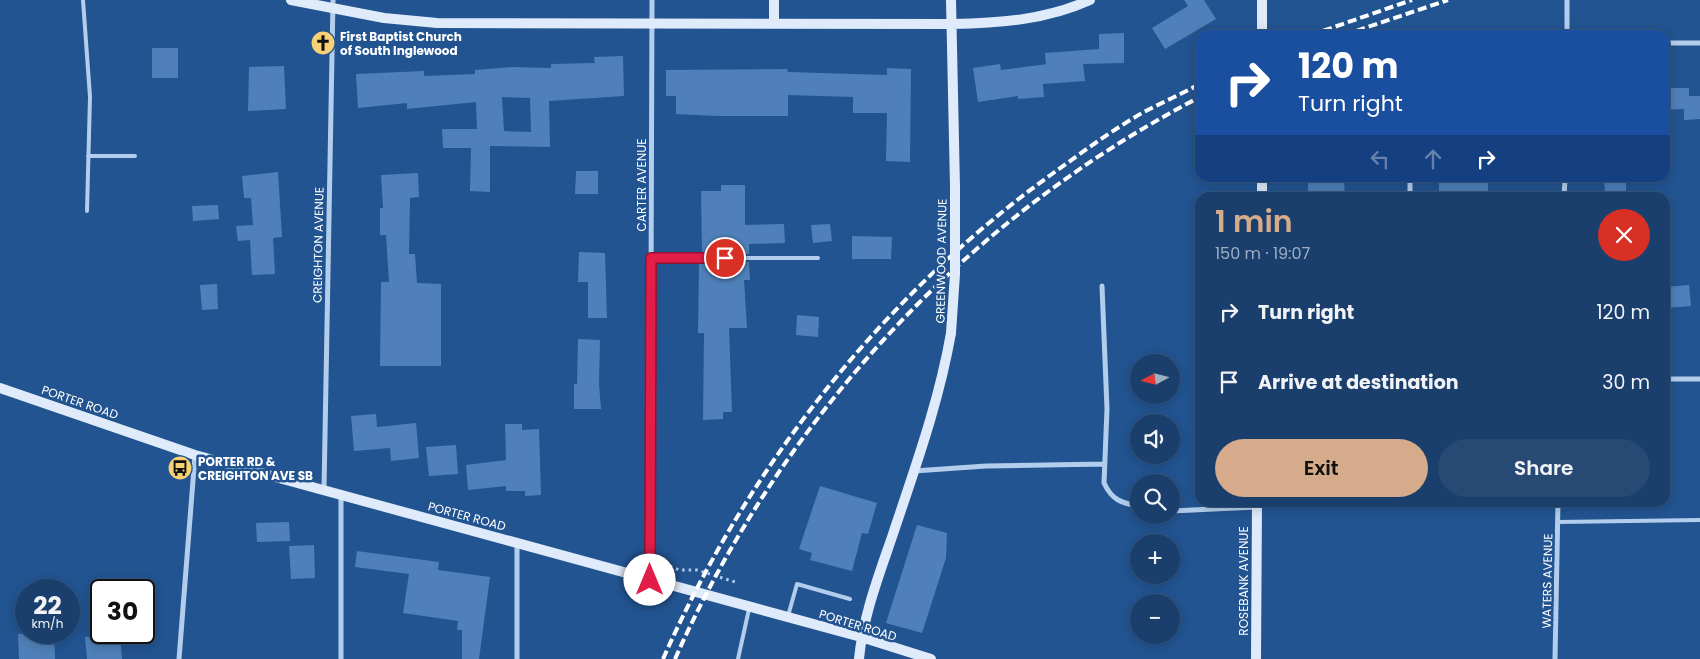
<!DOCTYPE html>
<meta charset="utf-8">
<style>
:root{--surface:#1a3f6d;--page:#274a75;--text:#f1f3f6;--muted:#9fafc2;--line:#385880;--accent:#d6ab8b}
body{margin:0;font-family:Poppins,sans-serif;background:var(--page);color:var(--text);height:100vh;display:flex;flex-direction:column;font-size:19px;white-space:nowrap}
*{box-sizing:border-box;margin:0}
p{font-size:16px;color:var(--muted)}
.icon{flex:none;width:28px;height:28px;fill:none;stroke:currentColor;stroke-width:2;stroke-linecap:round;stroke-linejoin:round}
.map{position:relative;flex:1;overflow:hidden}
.details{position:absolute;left:1195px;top:192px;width:475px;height:315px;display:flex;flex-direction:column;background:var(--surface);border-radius:15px;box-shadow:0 2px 12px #0003,0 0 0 1px var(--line)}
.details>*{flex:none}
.hud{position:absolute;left:1195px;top:30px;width:475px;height:152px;border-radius:15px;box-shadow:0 2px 12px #0003,0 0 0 1px var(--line);background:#1a4fa0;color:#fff;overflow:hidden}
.needle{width:32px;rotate:263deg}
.controls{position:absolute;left:1130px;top:354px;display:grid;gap:10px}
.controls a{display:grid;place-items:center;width:50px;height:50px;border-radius:50%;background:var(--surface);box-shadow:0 2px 12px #0003,0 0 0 1px var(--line);font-size:25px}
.speed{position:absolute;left:15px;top:579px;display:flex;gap:10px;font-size:25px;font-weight:700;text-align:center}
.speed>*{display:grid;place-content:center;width:65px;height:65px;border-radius:50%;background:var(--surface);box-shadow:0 2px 12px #0003,0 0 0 1px var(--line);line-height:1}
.speed small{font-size:12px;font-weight:400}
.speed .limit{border:2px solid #111;border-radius:8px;background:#fff;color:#111}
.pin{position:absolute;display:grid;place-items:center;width:42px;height:42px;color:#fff;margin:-21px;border:2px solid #fff;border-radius:50%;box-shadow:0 1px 5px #0007}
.me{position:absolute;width:55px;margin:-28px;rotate:0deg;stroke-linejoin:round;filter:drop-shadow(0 0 4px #0008)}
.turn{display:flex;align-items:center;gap:18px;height:105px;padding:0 20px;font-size:22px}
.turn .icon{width:65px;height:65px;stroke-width:2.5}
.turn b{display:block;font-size:35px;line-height:42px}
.lanes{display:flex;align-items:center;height:48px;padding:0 20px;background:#0003;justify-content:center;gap:25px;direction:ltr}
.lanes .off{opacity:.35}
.round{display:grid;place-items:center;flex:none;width:52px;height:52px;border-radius:26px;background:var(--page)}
.headline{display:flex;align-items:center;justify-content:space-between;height:85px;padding:0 20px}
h1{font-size:30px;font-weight:600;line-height:38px;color:var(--accent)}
.cta{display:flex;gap:10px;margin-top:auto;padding:10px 20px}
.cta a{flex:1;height:58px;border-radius:30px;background:var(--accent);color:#111;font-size:20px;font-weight:600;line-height:58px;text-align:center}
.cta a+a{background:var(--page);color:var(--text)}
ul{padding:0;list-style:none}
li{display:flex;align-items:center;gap:15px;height:70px;padding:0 20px}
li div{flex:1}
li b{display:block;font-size:19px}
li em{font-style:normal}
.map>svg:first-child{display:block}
</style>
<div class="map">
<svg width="1700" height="659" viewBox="0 0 1700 659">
<rect width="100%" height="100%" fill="#225491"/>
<path fill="#4f80b9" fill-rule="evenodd" d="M1184 0H1204L1216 19 1165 49 1152 28 1188 6Z
M1124 33V63L1083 64 1085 81 1043 84 1044 97 1018 99V96L978 102 973 68 1000 64 1001 70 1048 64H1046L1045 53 1099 49V34Z
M152 48H178V78H152Z
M623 56 624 96 549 101 550 147 490 146V192L470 191 471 148H443L442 129H477L476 102 407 109V103L358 108 356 74 424 71V76L475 74V70L513 67 551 68V64L595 63 594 57ZM502 97 530 98 531 132 504 131Z
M284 66 286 109 248 111 249 67Z
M887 68 911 69 910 162 886 161 887 113H853V97L788 95V116H718L676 114V96H666V70L787 69 788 72 887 75Z
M1665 88H1689V96H1700V119L1684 120V109L1665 110Z
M576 171H598V194H575Z
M278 172 282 237 273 238 275 274 252 275 250 240 238 241 236 226 253 225 251 198H244L242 176Z
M418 173 419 197 410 198 409 254H415L417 283 441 284V366H380L381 282H389L386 235H380V208H383L381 175Z
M1308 178H1344L1345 198H1308Z
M1439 178H1472V182H1488V198H1439Z
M1604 178H1626V193L1605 194Z
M721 185H745V225L784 224 785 243 749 244V254H702L701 191H721Z
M218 205 219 219 193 221 192 206Z
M830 224 832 241 813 243 811 225Z
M852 236 892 237 891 259H852Z
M579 252 605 253 607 318H588V282H578Z
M702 262H749L750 280H744L747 328H729L732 412H723V419L703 420 704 333H698L699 264Z
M217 284 218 309 202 310 200 285Z
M1689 285 1691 306 1667 308 1665 287Z
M797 315 819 317 818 337 796 335Z
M578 339 600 340 599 384 601 409H574V384H577Z
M376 414 377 427 416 423 419 458 391 461 390 448 354 451 351 416Z
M505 424H522V430L539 429 541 495 525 496V491H506V486L468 490 466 465 506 460Z
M456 445 458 474 429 476 426 447Z
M820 486 877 503 868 534 862 533 852 571 810 560 812 553 799 549Z
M289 522 290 541 257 542 256 523Z
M917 525 947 533 946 558 922 633 886 623Z
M314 545 315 578 291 579 289 546Z
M357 551 439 562 438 570 490 577 479 659H462V630H457L458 621 403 613 409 574 355 567Z
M54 632 55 659H19L18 634Z
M120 634 122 659H87L85 637Z"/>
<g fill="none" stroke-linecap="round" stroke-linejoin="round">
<path stroke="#b3ceed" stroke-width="3" stroke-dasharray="2.5 4" stroke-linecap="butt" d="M670 566 679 570H697L735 582"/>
<path stroke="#b3ceed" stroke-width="4" d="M83 0 90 97 87 211
M88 156H135
M651 258H818
M1558 522 1700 520
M788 616 797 584 850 599
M738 659 749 609"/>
<path stroke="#b3ceed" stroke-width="5" d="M1567 35V0
M1665 43H1700
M1410 198V178
M1564 198 1565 178
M1102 286 1107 409 1104 483C1112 500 1121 503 1139 506
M1665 379H1700
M914 471 986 466 1105 464
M324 490 333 0
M341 495V659
M1171 511 1257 507
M650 580 652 0
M179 659 195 455
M517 659V543
M1555 659 1558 502"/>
<path stroke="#dfebfa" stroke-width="10" d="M291 0 384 18 437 23 952 24C1000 23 1046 20 1090 0
M951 0 955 187
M774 22V0
M1262 35V0
M1262 198V178
M0 388 195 455 861 637 931 659
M859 659C863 616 879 575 893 534 915 468 939 402 951 333
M1256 659 1257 502"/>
<path stroke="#fff" stroke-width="4" stroke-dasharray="9 4" stroke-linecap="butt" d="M1311 35 1412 0
M1344 35 1448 0
M663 659C748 467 881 297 1052 174 1081 153 1111 131 1142 113 1161 103 1181 94 1200 84
M675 659C782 418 966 218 1200 97"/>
<path stroke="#dfebfa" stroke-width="10" d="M951 333 955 274V187"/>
</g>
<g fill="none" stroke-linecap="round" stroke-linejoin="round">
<defs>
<path id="route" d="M650 580 651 258H725"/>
</defs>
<use href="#route" stroke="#92132f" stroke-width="12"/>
<use href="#route" stroke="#e11d48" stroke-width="9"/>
</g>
<defs>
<symbol id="church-disc" viewBox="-11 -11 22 22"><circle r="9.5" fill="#f8d175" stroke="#225491"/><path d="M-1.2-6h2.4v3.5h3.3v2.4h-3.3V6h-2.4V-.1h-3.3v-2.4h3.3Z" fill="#111"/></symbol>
<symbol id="bus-disc" viewBox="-11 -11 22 22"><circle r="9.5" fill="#f8d175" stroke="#225491"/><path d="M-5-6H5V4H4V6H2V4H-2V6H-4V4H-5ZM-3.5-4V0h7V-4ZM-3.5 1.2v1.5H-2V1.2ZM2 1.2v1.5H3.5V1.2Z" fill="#111"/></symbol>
</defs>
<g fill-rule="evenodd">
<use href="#church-disc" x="309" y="29" width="28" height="28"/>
<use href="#bus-disc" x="166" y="454" width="28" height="28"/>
</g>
<g text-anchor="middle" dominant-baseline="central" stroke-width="5" stroke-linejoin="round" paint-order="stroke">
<g font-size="12" font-weight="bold" fill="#fff" stroke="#225491" text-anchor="start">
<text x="340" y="36">First Baptist Church<tspan x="340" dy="14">of South Inglewood</tspan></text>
<text x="198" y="461">PORTER RD &amp;<tspan x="198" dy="14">CREIGHTON AVE SB</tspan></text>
</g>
<g font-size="12" fill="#fff" stroke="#225491">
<text transform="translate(641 185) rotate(-90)">CARTER AVENUE</text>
<text transform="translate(318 245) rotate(-89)">CREIGHTON AVENUE</text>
<text transform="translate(941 261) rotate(-89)">GREENWOOD AVENUE</text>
<text transform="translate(80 402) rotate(19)">PORTER ROAD</text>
<text transform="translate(467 516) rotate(15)">PORTER ROAD</text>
<text transform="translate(1243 581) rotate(-90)">ROSEBANK AVENUE</text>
<text transform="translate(1547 581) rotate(-89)">WATERS AVENUE</text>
<text transform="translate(858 625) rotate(17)">PORTER ROAD</text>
</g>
</g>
</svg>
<div class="controls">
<a><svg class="needle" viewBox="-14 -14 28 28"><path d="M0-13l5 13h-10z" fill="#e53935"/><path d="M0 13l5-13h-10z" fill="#9fafc2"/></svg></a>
<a><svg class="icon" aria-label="sound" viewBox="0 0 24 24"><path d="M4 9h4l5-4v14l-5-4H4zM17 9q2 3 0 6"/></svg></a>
<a><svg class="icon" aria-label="search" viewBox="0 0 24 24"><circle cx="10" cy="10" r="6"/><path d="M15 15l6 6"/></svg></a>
<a>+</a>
<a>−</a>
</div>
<div class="speed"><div>22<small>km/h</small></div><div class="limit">30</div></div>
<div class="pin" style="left:725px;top:258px;background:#d93025"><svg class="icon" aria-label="arrive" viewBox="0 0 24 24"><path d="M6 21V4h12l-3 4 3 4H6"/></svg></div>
<svg class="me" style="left:650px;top:580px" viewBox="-20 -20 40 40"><circle r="19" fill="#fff"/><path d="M0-13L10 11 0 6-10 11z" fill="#e11d48"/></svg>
<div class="hud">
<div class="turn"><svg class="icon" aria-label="right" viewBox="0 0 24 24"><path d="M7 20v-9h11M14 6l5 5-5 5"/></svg><div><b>120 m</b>Turn right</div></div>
<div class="lanes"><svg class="icon off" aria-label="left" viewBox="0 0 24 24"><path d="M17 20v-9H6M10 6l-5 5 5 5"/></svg><svg class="icon off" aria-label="ahead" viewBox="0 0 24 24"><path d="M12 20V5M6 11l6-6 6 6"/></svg><svg class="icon" aria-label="right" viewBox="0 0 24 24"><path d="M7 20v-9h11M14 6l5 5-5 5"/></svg></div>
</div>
<section class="details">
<div class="headline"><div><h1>1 min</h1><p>150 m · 19:07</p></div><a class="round" style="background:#d93025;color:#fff"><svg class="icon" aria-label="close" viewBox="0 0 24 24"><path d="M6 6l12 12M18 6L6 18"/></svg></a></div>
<ul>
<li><svg class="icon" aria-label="right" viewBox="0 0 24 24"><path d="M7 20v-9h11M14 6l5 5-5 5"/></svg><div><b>Turn right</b></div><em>120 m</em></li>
<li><svg class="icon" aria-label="arrive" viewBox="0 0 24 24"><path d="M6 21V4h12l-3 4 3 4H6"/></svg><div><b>Arrive at destination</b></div><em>30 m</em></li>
</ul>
<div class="cta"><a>Exit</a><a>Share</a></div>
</section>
</div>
